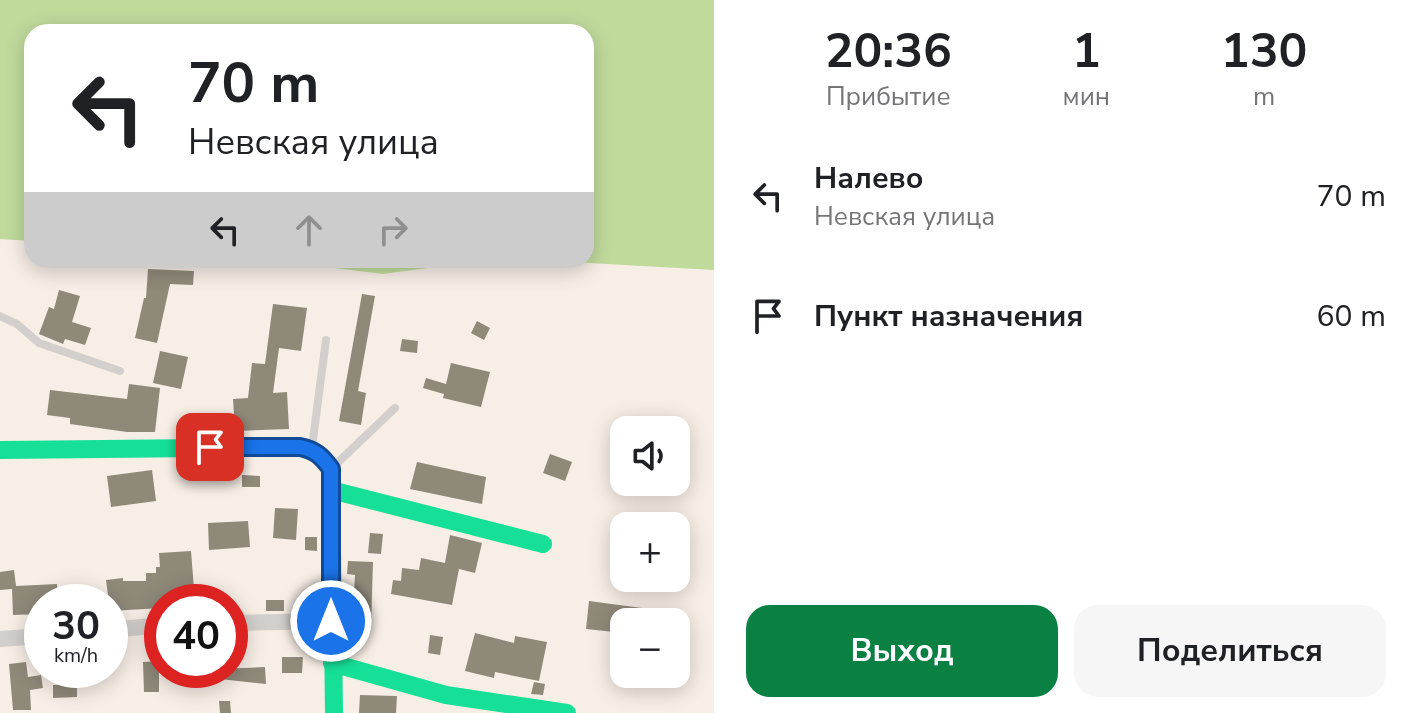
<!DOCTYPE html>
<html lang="ru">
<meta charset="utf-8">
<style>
:root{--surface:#fff;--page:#f6f6f6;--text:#202124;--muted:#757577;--accent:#0b8043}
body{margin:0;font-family:"Nunito Sans",sans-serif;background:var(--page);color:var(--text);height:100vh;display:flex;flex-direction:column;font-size:30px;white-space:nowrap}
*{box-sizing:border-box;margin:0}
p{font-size:26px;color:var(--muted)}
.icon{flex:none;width:44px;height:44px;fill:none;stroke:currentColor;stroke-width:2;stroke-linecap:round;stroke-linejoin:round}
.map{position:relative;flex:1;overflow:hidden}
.side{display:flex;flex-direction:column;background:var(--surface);width:704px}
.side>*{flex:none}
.hud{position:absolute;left:24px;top:24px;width:570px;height:244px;border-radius:24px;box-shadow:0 4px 20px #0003;background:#fff;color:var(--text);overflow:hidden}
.buttons{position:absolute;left:610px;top:416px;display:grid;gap:16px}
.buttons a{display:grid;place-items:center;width:80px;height:80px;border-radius:16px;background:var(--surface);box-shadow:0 4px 20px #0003;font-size:40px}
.speed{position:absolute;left:24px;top:584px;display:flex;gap:16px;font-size:40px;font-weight:700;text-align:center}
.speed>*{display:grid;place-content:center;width:104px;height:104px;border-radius:50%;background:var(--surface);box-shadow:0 4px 20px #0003;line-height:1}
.speed small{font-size:20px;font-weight:400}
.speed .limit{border:12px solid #d22;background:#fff;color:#111}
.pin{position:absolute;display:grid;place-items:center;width:68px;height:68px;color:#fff;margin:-34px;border-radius:16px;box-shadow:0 4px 12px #0006}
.me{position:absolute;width:88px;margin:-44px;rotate:0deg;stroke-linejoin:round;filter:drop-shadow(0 0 6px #0008)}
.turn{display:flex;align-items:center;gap:28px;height:168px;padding:0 32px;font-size:36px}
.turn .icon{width:104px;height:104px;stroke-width:2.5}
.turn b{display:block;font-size:56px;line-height:68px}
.lanes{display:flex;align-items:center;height:76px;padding:0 32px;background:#0003;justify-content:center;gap:40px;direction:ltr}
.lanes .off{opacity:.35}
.eta{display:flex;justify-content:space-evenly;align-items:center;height:136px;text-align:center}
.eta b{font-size:48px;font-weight:700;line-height:56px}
.button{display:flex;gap:16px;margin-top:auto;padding:16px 32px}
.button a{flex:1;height:92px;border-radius:24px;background:var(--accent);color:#fff;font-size:32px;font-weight:700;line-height:92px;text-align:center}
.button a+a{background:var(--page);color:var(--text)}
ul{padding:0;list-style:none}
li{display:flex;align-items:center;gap:24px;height:120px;padding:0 32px}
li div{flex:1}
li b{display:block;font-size:30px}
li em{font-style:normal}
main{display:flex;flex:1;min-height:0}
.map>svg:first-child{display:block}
</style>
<main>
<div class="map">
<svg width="714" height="713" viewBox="0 0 714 713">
<rect width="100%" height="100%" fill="#f7eee5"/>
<path fill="#c0da9c" d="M0 0H714V270L571 262H472L383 274 318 266 265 268 255 260H586V32H32V241L0 239Z"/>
<path fill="#8f897a" d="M148 269 194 271 193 285 170 284 157 343 135 338 144 298H146Z
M59 290 80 296 72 322 91 328 85 345 65 339 63 344 39 334 49 307 54 309Z
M362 294 375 296 358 391 366 393 361 425 339 421Z
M273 304 307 308 301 351 279 348 273 393 287 392 289 429 235 431 233 399 248 398 252 363 265 364Z
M477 321 490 328 484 340 471 333Z
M402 339 418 341 417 353 400 351Z
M160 351 188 357 181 389 153 383Z
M451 363 490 372 481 407 443 398 444 394 423 388 426 378 446 384Z
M129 384 160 388 155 432H127L70 424V418L47 415 50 390 127 399Z
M550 454 572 462 565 481 543 473Z
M417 462 486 477 482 504 410 489Z
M152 470 156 501 111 507 107 476Z
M242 475 260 476V487H242Z
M275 508 298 509 296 540 273 538Z
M248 521 250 547 209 550 208 523Z
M370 533 383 534 381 554 368 553Z
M450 535 482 543 475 573 459 569 452 605 391 594 393 580 401 581 402 568 419 570 421 558 445 563Z
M305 537H317V551L305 550Z
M191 551 195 602H162V608L110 611 106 580 123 578V581H146V573H156V567H160L159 553Z
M348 561 373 562 371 627 347 626V609H353L355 575 347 574Z
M14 570 16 586 57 584 58 602H42V614L13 615 12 589 0 590V572Z
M266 600H284V611H266Z
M589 601 642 608 640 622H624V633L586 629Z
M475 633 514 643 515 636 547 642 539 681 495 672 494 678 465 671Z
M430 635 443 637 440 655 428 653Z
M282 657H303L302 673H282Z
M159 661V692H144L143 662Z
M26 662 28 677 41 675 43 688 30 690 31 710H13L9 664Z
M265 667 266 684 211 678V684L192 682 193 670Z
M83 670 102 671V681L69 683 68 672Z
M534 682 545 684 543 695 531 694Z
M77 684V697L53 698V685Z
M360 695 397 696 396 713H359Z
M219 701H230L231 713H220Z"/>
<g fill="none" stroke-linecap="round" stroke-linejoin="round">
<path stroke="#d2cfcc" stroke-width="8" d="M0 316 17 324 39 343 120 371
M312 447 326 340
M332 468 395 408"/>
<path stroke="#d2cfcc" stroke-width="16" d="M230 623 331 621
M110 630 162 625
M0 639 42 636"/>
<path stroke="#16e098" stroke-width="18" d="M0 450 300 447 318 454 331 469 334 713
M331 490 543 544
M332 663 446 695 567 713"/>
</g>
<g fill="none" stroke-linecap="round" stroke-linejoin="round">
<defs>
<path id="route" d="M210 447H300C315 450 322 456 331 469V621"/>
</defs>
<use href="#route" stroke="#114b97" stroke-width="20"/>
<use href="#route" stroke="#1a73e8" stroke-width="14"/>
</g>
</svg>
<div class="buttons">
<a><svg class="icon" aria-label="sound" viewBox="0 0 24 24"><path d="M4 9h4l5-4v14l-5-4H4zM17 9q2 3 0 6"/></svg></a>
<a>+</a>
<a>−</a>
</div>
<div class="speed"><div>30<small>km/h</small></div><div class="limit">40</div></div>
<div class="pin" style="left:210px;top:447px;background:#d93025"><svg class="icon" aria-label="arrive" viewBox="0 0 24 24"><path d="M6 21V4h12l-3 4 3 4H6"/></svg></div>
<svg class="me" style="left:331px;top:621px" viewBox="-20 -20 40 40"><circle r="17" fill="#1a73e8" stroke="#fff" stroke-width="3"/><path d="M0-11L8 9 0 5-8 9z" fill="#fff"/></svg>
<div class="hud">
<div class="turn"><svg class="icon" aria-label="left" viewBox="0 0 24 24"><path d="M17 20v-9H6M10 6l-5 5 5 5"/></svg><div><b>70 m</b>Невская улица</div></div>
<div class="lanes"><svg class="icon" aria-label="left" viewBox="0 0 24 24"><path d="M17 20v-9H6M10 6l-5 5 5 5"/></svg><svg class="icon off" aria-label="ahead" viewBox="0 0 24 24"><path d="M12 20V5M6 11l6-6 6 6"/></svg><svg class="icon off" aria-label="right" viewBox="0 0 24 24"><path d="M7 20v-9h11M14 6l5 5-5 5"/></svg></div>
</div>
</div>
<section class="side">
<div class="eta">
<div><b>20:36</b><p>Прибытие</p></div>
<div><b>1</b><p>мин</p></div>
<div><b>130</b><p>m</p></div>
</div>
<ul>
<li><svg class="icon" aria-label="left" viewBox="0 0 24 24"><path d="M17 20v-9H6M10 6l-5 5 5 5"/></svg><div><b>Налево</b><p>Невская улица</p></div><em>70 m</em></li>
<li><svg class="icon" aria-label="arrive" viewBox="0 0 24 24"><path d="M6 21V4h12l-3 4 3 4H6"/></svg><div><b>Пункт назначения</b></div><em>60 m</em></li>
</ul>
<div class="button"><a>Выход</a><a>Поделиться</a></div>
</section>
</main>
